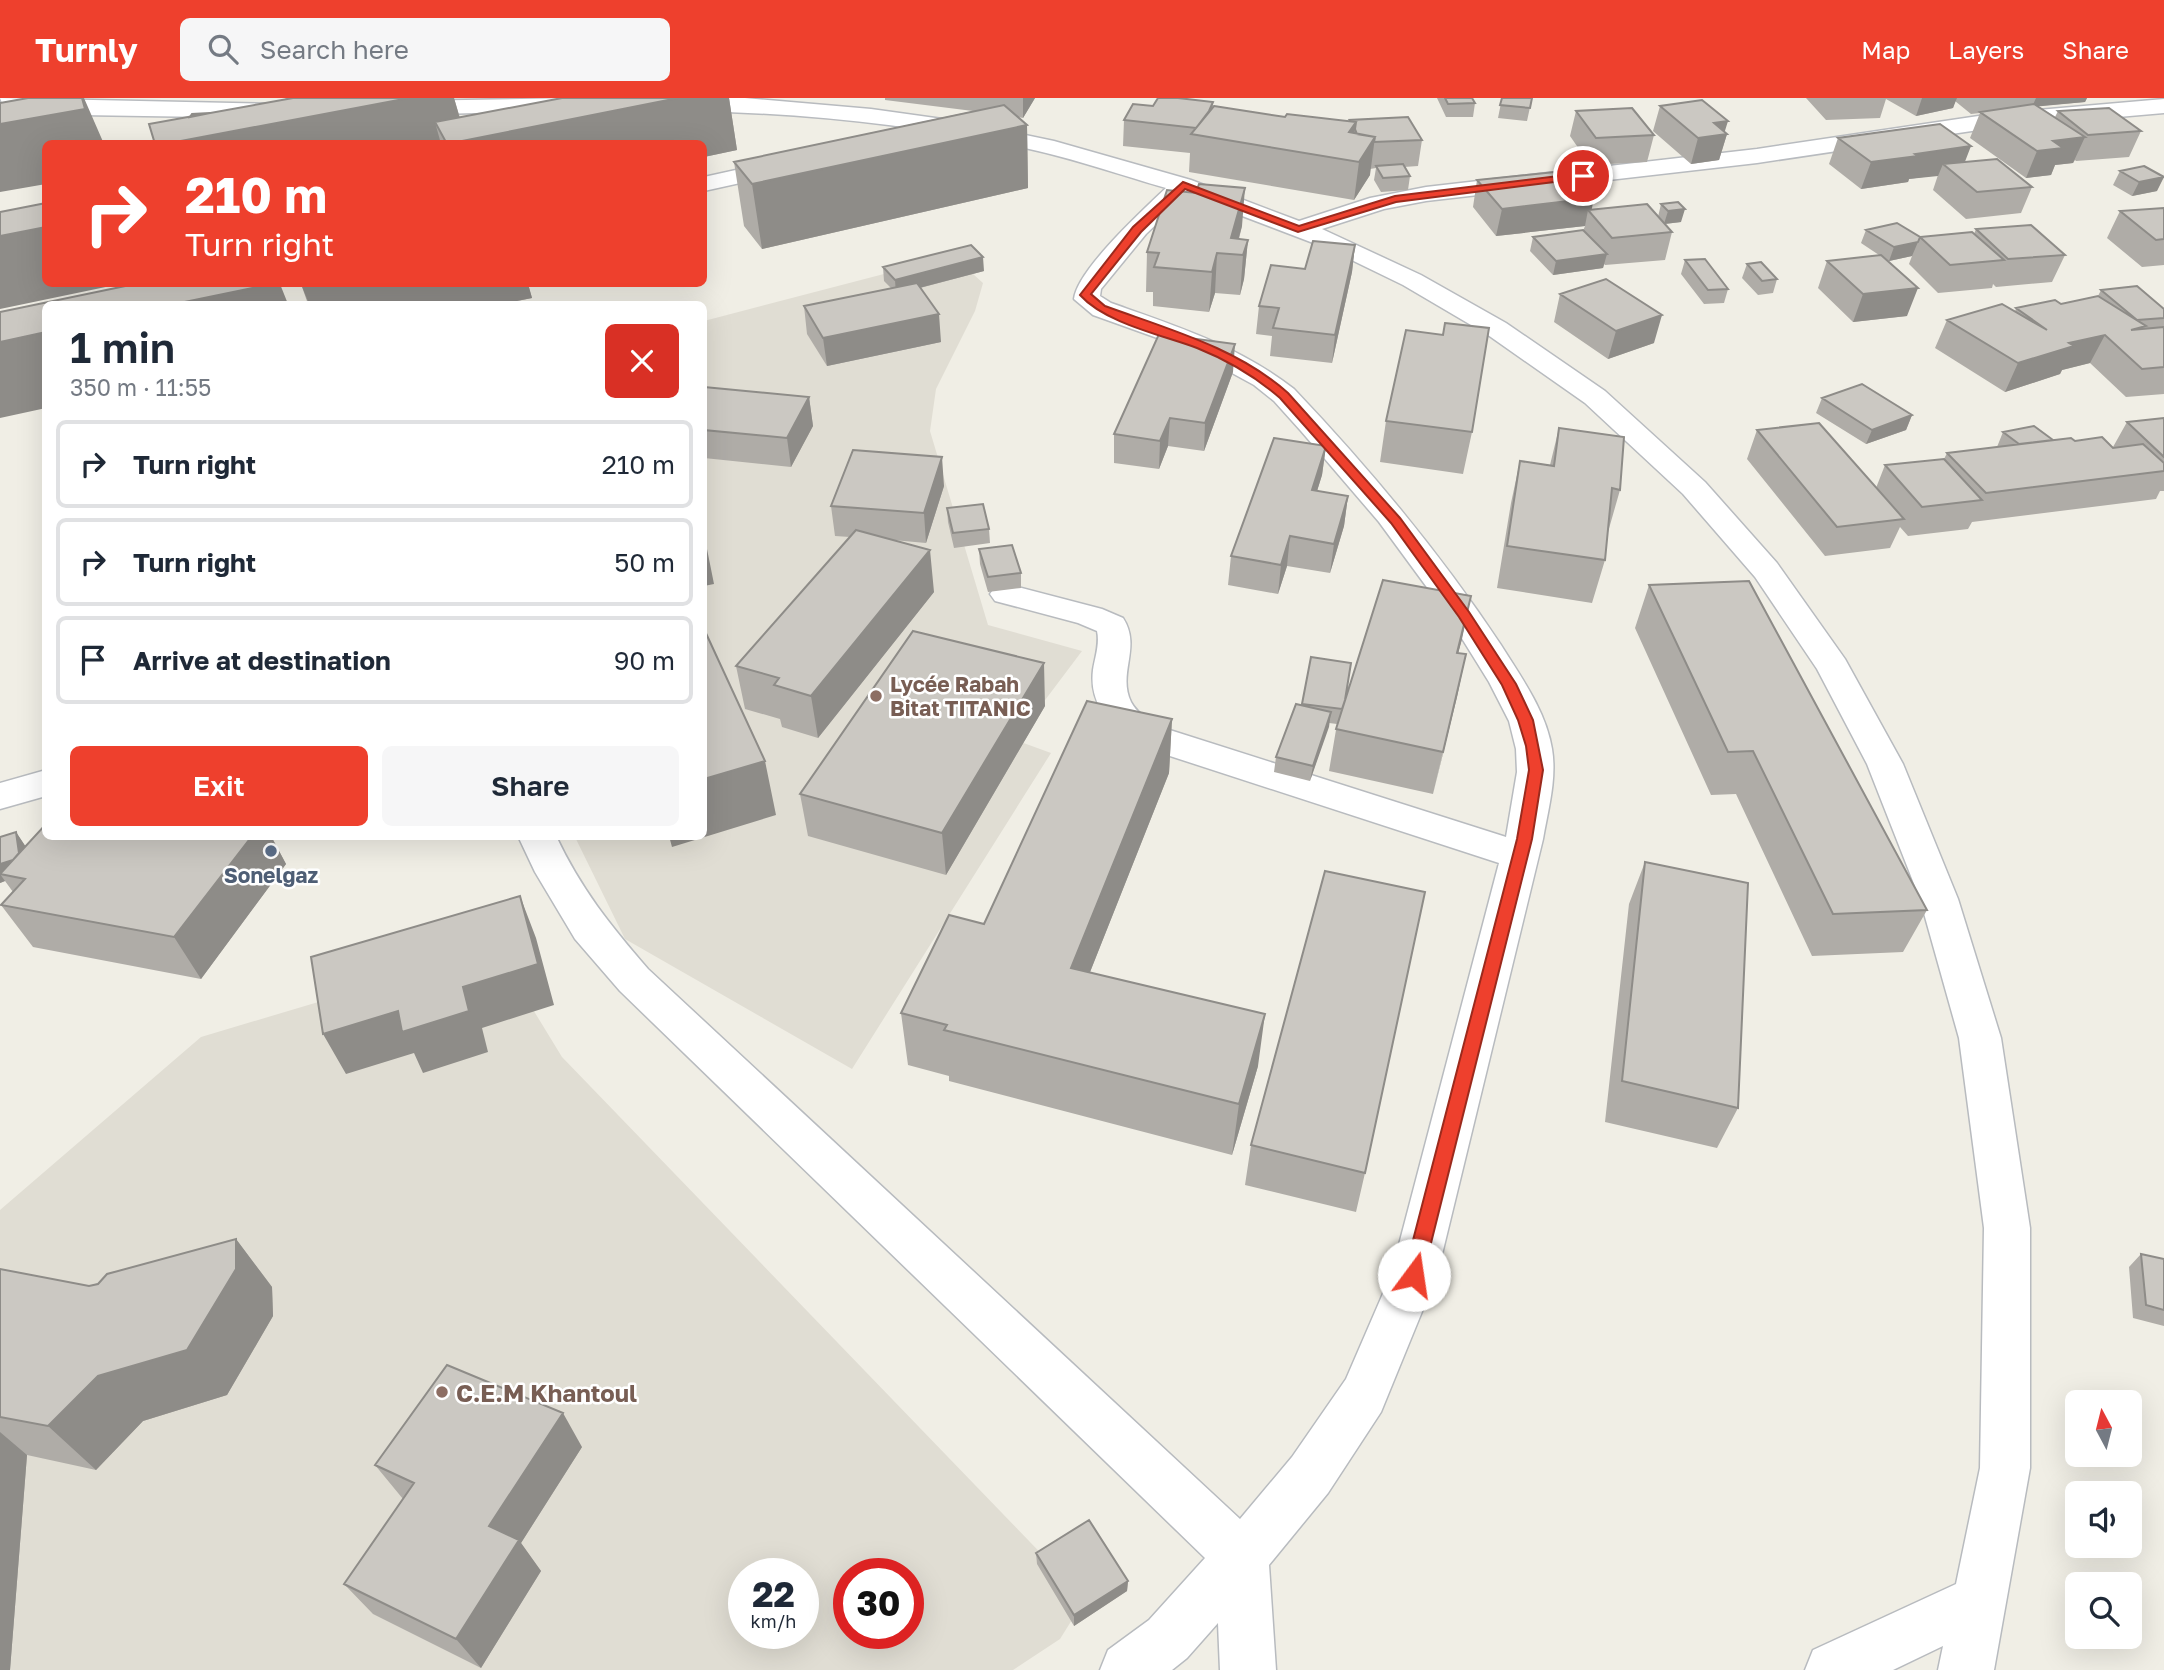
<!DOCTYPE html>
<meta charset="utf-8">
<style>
:root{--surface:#fff;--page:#f6f6f7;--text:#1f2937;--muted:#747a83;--line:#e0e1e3;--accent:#ee402d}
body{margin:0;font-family:"Golos Text",sans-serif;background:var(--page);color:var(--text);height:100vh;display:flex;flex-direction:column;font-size:26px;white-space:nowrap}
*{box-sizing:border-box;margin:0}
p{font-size:23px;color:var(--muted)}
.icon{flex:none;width:38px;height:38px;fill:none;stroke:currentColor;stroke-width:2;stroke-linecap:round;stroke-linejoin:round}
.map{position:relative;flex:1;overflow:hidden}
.drawer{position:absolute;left:42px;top:203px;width:665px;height:539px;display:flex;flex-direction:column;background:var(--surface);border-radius:10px;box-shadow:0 7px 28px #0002}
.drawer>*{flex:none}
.banner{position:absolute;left:42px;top:42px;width:665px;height:147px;border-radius:10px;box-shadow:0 7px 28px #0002;background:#ee402d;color:#fff;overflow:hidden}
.needle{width:46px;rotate:353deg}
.buttons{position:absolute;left:2065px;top:1292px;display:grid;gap:14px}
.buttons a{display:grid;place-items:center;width:77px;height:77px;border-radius:10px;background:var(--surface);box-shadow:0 7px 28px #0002;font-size:35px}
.speed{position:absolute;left:728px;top:1460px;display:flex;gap:14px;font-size:35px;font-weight:700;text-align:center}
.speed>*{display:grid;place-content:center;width:91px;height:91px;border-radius:50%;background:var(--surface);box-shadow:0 7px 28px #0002;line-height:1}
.speed small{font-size:18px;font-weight:400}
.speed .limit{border:10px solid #d22;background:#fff;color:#111}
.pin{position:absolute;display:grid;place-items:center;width:60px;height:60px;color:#fff;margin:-30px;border:4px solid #fff;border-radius:50%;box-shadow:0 2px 7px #0007}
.me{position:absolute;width:77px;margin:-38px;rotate:14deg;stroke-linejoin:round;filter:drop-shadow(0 0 5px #0008)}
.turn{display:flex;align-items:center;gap:24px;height:147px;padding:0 28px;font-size:32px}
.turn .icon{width:91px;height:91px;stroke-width:2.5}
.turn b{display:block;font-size:49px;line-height:60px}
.round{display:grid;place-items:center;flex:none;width:74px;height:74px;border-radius:10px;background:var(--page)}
.overview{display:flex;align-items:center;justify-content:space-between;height:119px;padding:0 28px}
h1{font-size:42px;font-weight:600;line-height:52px}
.cta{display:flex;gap:14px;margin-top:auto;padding:14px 28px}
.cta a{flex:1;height:80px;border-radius:10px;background:var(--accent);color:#fff;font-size:28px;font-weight:600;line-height:80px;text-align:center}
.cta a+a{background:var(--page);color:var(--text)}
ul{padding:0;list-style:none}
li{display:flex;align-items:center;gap:21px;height:88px;margin:0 14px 10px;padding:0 14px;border:4px solid var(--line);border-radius:10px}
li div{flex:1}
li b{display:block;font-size:26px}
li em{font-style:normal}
header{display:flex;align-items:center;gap:42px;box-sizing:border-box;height:98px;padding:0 35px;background:var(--accent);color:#fff}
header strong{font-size:33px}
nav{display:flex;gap:38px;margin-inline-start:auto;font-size:24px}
.search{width:490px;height:63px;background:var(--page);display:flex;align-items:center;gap:18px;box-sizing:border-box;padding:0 24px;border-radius:10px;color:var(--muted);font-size:26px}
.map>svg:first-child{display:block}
</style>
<header>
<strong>Turnly</strong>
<div class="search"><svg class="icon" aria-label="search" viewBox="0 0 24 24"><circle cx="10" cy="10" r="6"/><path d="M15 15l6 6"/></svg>Search here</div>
<nav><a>Map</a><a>Layers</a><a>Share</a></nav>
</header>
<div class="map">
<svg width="2164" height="1572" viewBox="0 0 2164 1572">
<rect width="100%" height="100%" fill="#f0eee5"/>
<path fill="#e0ddd3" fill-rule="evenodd" d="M953 158 983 185 975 213 936 291 930 333 988 527 1082 553 1015 642 1051 655 852 971 625 841 575 739 704 738V223Z
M496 851 562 959 1085 1501 1060 1541 1013 1572H0V1112L201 939ZM744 1475H803V1535H744ZM849 1475H908V1535H849Z"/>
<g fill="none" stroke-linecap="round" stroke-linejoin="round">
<defs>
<path id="minor" d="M0 0 276 6 284 8 287 13 284 18 276 20 80 17 37 14 2 5Z
M573 0 581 2 584 7 581 12 406 17 398 15 395 10 398 5 406 3Z
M677 0H745L871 11 964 24 1054 43 1191 82 1299 123 1370 100 1426 89 1757 51 1992 16 2164 1V15L1992 30 1757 65 1426 103 1384 111 1322 131 1421 177 1506 225 1605 293 1705 384 1777 465 1845 561 1903 666 1958 801 2001 940 2030 1130V1370L1994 1572H1938L1943 1548 1893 1572H1805L1813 1552 1956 1486 1980 1370 1984 1130 1959 940 1920 801 1867 666 1817 571 1755 479 1683 396 1585 305 1488 237 1403 187 1329 151 1187 97 1146 136 1101 191 1100 198 1111 205C1176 228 1239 248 1294 291 1370 371 1440 455 1501 547 1521 579 1546 613 1552 651 1557 681 1548 712 1543 741L1437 1177 1381 1314 1328 1395 1269 1467 1276 1572H1220L1218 1525 1187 1560 1172 1572H1100L1108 1552 1149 1522 1205 1460 620 893 575 841 535 774 518 738H556C581 791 610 827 648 871L1240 1421 1292 1359 1346 1281 1391 1177 1499 765 1130 645C1108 625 1089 604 1093 572 1095 559 1100 546 1097 533L1078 525 995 503 990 496 995 489 1006 486 1102 511 1123 520C1142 549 1117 575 1131 604 1136 614 1147 621 1154 627L1506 739 1517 674 1516 651 1509 623 1489 584 1448 518 1379 424 1301 333 1274 303 1254 287 1188 251 1093 217 1074 201C1077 172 1144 111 1166 90 1124 78 1081 63 1038 53 920 27 800 14 679 13L671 11 668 6Z
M786 61 794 63 798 68 794 73 704 93V79Z
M46 672V698L0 711V685Z"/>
</defs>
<use href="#minor" stroke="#b8bbbf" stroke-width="3"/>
<use href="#minor" fill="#fff" fill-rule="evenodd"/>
</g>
<path fill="#afaca7" d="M285 0H454L460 20 562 0H729L737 52 704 59V46H155L210 15 286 1Z
M885 0H1035L1023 20 1018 19 1027 27 1028 90 762 151 744 128 734 64 973 13 885 2Z
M1437 0H1472L1475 5 1473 19H1446Z
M1502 0H1532L1527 23 1498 20Z
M1806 0H2087L2085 4 2038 8 2055 19 2058 13 2141 33 2129 59 2076 63 2075 62 2073 65 2055 67 2051 77 2026 80 1970 40 1980 15 1971 16 1955 3 1953 10 1916 18 1886 1 1880 20 1826 22Z
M1213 4V8L1285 19 1350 23V22L1422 42 1418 68 1404 69 1410 78 1408 92 1381 94 1374 82 1376 70 1370 71V77L1354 102 1189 74 1190 55 1123 48 1124 22 1153 8Z
M1660 8 1727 36 1719 62 1691 66 1653 33Z
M1576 13 1654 37 1647 64 1590 67 1570 38Z
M1838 40 1965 64 2032 89 2021 115 1966 121 1933 92 1938 77 1909 81 1908 84 1861 91 1829 66Z
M2120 73 2157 93 2132 98 2113 87Z
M1477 82 1592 111 1658 119 1661 106 1681 124 1665 126 1672 134 1665 162 1605 167 1604 166 1603 170 1553 177 1530 153 1533 139 1583 133 1585 128 1496 138 1473 109Z
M2164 110V167L2142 169 2107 140 2120 113Z
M1242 128 1239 141 1248 142 1244 181 1240 197 1215 195 1209 214 1153 208V194H1146L1147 154Z
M1976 131 2065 157 2052 184 1996 189 1993 186 1992 190 1938 195 1909 166 1912 158 1889 163 1907 218 1853 224 1818 190 1827 163 1879 157 1861 145 1866 132 1920 139 1974 136Z
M1355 147 1352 174 1332 265 1270 258 1272 238 1256 236 1259 208 1305 171Z
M1685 162 1728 191 1724 205 1704 206 1681 176Z
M1747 166 1777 181 1773 195 1758 197 1742 180Z
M883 169 984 173 920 190 941 244 827 268 807 236 804 208 891 190 884 183Z
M301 186H528L532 200 502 206H308Z
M2101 192 2164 211V296L2126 299 2090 265 2062 272 2060 276 2005 294 1935 250 1947 222 2015 214 2016 210 2061 206 2098 198Z
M1560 196 1654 245 1608 261 1554 224Z
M1233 274 1204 353 1168 348 1159 371 1114 365V336Z
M704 289 809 299 813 328 791 369 704 360Z
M1822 300 1912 317 1906 332 1866 346 1816 315Z
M2164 320V393H2160L2156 401 1972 424 1968 431 1908 438 1900 429 1890 450 1825 458 1747 361 1757 332 1876 390 1885 367 1944 361 1947 355 1997 349 2003 334 2053 342 2075 343 2113 349 2127 324Z
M1386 323 1472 334 1463 376 1380 364Z
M1559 330 1620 392 1608 434 1605 462 1592 505 1497 490 1511 405 1520 363 1550 367Z
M1326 348 1322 377 1317 393 1348 398 1344 428 1330 475 1287 468 1278 496 1228 487 1231 458Z
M944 388 926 445 893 442 934 494 818 640 782 629 780 621 745 611 736 568 850 439 835 438 831 408Z
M947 410 989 431 990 445 954 450 948 424Z
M979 451 1021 475V490L988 494 980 466Z
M1649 487 1927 812 1903 854 1812 858 1736 696 1711 697 1635 530Z
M1462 541 1458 555 1466 556 1433 696 1329 673 1337 626 1329 625 1310 683 1274 674 1276 659 1302 606 1345 601Z
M1045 608 946 777 808 738 800 696Z
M1172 621 1169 675 1090 874 1258 968 1232 1057 949 983V978L908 967 901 915Z
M16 734 25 748 46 738H271L286 766 201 881 33 849 1 807 13 794 5 783 0 785V739Z
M1645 764 1738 1010 1717 1050 1605 1024 1629 806Z
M1251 1047 1365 1075 1356 1114 1245 1087Z
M236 1141 272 1189 273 1218 227 1297 143 1323 96 1372 27 1357 10 1572H0V1171L89 1188Z
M2141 1156 2164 1161V1228L2133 1220 2129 1169Z
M582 1349 521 1445 541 1473 481 1570 373 1516 344 1486 403 1401 375 1367Z
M1036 1455 1128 1483 1127 1493 1074 1528 1037 1466Z"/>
<path fill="#8e8c88" d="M82 0H84L104 46H46V86L0 94V26Z
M409 0H454L466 42 678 0H729L737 52 704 59V46H447L435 24 441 46H165Z
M1023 0H1035L1023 20Z
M1922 0H1957L1953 10 1916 18Z
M2036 0H2087L2085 4 2032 9Z
M1728 23 1724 36H1727L1719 62 1691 66 1698 40 1714 25Z
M1356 24 1351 61 1349 34Z
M1027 27 1028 90 762 151 752 86Z
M1375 39 1370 77 1354 102 1359 64Z
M2085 39 2073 65 2055 67 2051 77 2026 80 2037 53 2053 43Z
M1971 48 1961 74 1943 66 1938 78 1909 81 1908 84 1861 91 1871 64 1915 56Z
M2164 79 2157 93 2132 98 2139 84Z
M1245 90 1242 128 1234 157 1231 140Z
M1594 100 1591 115 1588 112 1585 128 1496 138 1502 111Z
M1685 111 1681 124 1664 126 1668 113Z
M46 129V186H120L0 211V138Z
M1248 142 1244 181 1240 197 1243 157Z
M1918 144 1912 158 1889 163 1894 149Z
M1355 147 1352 174 1332 265 1335 237Z
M1217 155 1215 195 1209 214 1212 174Z
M1607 156 1603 170 1553 177 1556 163Z
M983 159 984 173 896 196 895 182Z
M272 186H280L288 206H175Z
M301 186H528L532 200 502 206H309Z
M1918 190 1907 218 1853 224 1863 196Z
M939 216 941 244 827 268 823 240Z
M1662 217 1654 245 1608 261 1616 233Z
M46 234V310L0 320V244Z
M2105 237 2090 265 2062 272 2060 276 2005 294 2018 265 2069 245Z
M1235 246 1233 274 1204 353 1205 325Z
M809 299 813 328 791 369 787 340Z
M1912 317 1906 332 1866 346 1872 332Z
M1170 320 1168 348 1159 371 1160 343Z
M1326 348 1322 377 1308 422 1312 392Z
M942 359 944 388 926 445 924 415Z
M1348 398 1344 428 1330 475 1334 446Z
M704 436 714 486 704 488Z
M1290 438 1287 468 1278 496 1281 467Z
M930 452 934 494 818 640 811 598Z
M1471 498 1462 541 1447 597 1457 555Z
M1466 556 1457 599 1433 696 1443 654Z
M1044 565 1045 608 946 777 942 735Z
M1331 614 1329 629 1310 683 1313 668Z
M1172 621 1169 675 1071 922V870Z
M765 663 776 717 672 749 669 738H704V681Z
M16 734 26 749 0 776 5 783 0 785V766Z
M230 738H271L286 766 201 881 174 839Z
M520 798 536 840 554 907 482 930 488 954 423 975 414 955 346 976 323 936 463 889Z
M1265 916 1258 968 1232 1057 1239 1006Z
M236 1141 272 1189 273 1218 227 1297 143 1323 96 1372 48 1328Z
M563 1315 582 1349 521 1445 541 1473 481 1570 456 1541 489 1428Z
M0 1334 27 1357 10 1572H0Z
M1128 1483 1127 1493 1074 1528V1517Z"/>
<path fill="#cbc8c2" stroke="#8e8c88" stroke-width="2" d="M28 0H82L85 11 0 26V5Z
M293 0H409L165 46H155L149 26Z
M562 0H678L447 46 435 24Z
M1158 0H1178L1213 4 1209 13 1196 30 1124 22 1133 6 1153 8Z
M1445 0H1472L1475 5 1448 6Z
M1502 0H1532L1530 10 1500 7Z
M1702 2 1728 23 1714 25 1727 36 1698 40 1660 8Z
M2034 6 2085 39 2053 43 2063 50 2037 53 1980 14Z
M1004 7 1027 27 752 86 734 64Z
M1214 8 1285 19 1287 16 1356 24 1349 34 1375 39 1359 64 1191 36Z
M1632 10 1654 37 1596 40 1576 13Z
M2109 10 2141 33 2088 37 2058 13Z
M210 15 190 19 192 16Z
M1408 19 1422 42 1374 44 1375 39 1357 36 1355 31 1356 24 1351 23 1350 22Z
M1940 26 1971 48 1915 56 1918 58 1871 64 1838 40Z
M1997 61 2032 89 1977 94 1943 66Z
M1403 66 1410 78 1383 80 1376 68Z
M2144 68 2164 79 2139 84 2120 73Z
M1555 74 1572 92 1585 91 1594 100 1502 111 1477 82Z
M1199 86 1245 90 1231 140 1248 142 1243 157 1217 155 1212 174 1154 169 1159 155 1147 154 1167 92 1196 95Z
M1678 104 1685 111 1668 113 1661 106Z
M46 105V129L0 138V114Z
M1647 106 1672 134 1612 140 1588 112Z
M2164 110V141L2156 142 2120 113Z
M1897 125 1920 139 1918 144 1894 149 1866 132Z
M2031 127 2065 157 2008 161 1976 131Z
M1583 132 1607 156 1556 163 1533 139Z
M1972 134 2004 162 1950 167 1920 139Z
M1313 143 1355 147 1335 237 1273 230 1279 210 1259 208 1271 167 1305 171Z
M971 147 983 159 895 182 883 169Z
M1881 157 1918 190 1863 196 1827 163Z
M1705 161 1728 191 1708 192 1685 162Z
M1761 164 1777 181 1762 183 1747 166Z
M1606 181 1662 217 1616 233 1560 196Z
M917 185 939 216 823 240 804 208Z
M135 186H272L175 206H46V234L0 244V214Z
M2137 188 2164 211V220L2137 222 2101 192Z
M2098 198 2146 228 2131 232 2164 229V269L2142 271 2105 237 2069 245 2074 248 2018 265 1947 222 2002 206 2047 232 2016 210 2055 202 2061 206Z
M1445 225 1489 230 1472 334 1386 323 1406 232 1443 237Z
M1159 236 1235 246 1205 325 1170 320 1160 343 1114 336Z
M1862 286 1912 317 1872 332 1822 300Z
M704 289 809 299 787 340 704 332Z
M2164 320V359L2127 324Z
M1819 325 1904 421 1837 429 1757 332Z
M2034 328 2053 342 2019 346 2003 334Z
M1559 330 1624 339 1620 392 1612 390 1605 462 1507 448 1520 363 1554 368Z
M2102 339 2113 350 2143 346 2164 365V373L1986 395 1947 355 2071 340 2075 343Z
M1274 340 1326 348 1312 392 1348 398 1334 446 1290 438 1281 467 1231 458Z
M853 352 942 359 924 415 831 408Z
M1944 361 1982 402 1922 409 1885 367Z
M983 406 989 431 953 435 947 410Z
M856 432 930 452 811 598 774 587 779 580 736 568Z
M1012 447 1021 475 988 479 979 451Z
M1383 482 1471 498 1457 555 1466 556 1443 654 1336 631Z
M1749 483 1927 812 1833 816 1753 653 1728 654 1649 487Z
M704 531 765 663 704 681Z
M913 533 1044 565 942 735 800 696Z
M1311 559 1351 565 1345 602 1342 611 1302 606Z
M1087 603 1172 621 1071 870 1265 916 1239 1006 944 932 947 927 901 915 949 817 984 826Z
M1296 606 1331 614 1313 668 1276 659Z
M46 726V738H252L174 839 1 807 25 781 0 776Z
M16 734 19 755 13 762 0 766V739Z
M1645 764 1748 785 1738 1010 1622 983Z
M1325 773 1425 794 1365 1075 1251 1047Z
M520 798 538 866 463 889 469 913 402 934 398 913 323 936 311 859Z
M236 1141V1171L187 1252 98 1278 48 1328 0 1319V1171L89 1188 98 1186 107 1176Z
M2141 1156 2164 1161V1212L2146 1207Z
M447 1267 563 1315 489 1428 519 1442 456 1541 344 1486 414 1385 375 1367Z
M1089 1422 1128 1483 1074 1517 1036 1455Z"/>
<path fill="#ee402d" stroke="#9b2a1d" stroke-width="2" d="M1583 75 1586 76V80L1396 104 1298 134 1185 91 1141 134 1091 196 1105 208C1168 231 1238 250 1288 295L1400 420 1469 514 1516 586 1533 622 1543 672 1532 741 1423 1177 1420 1183 1414 1186 1407 1183 1404 1177 1517 741 1529 672 1526 648 1518 622 1502 587 1459 519 1391 425 1280 300C1256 279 1227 262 1197 250 1162 237 1105 225 1080 197L1133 129 1183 84 1299 128 1395 98Z"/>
<g fill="#8d6e63" stroke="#fff" stroke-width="2.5">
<circle cx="876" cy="598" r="7"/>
<circle cx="442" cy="1294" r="7"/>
</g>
<circle fill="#5c6f8a" stroke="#fff" stroke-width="2.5" cx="271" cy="753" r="7"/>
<g text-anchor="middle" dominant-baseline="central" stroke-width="5" stroke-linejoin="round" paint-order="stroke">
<g font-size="21" font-weight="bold" fill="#785e54" stroke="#fff" text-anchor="start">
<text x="890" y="586">Lycée Rabah<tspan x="890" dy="24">Bitat TITANIC</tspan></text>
</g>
<g font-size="21" font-weight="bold" fill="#4e5e75" stroke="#fff">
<text x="271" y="777">Sonelgaz</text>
</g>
<g font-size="24" font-weight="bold" fill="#785e54" stroke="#fff" text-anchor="start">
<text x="456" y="1294">C.E.M Khantoul</text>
</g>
</g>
</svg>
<div class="buttons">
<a><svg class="needle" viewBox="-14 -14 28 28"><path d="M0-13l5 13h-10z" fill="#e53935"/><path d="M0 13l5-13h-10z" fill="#747a83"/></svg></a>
<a><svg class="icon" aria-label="sound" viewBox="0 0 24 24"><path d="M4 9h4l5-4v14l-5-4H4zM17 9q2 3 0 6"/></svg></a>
<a><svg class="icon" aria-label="search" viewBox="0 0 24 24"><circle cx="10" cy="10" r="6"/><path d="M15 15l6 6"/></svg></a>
</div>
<div class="speed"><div>22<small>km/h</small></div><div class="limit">30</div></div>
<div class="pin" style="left:1583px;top:78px;background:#d93025"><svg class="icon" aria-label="arrive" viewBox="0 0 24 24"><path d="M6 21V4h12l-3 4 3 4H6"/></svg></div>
<svg class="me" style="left:1414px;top:1177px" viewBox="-20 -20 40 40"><circle r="19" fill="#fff"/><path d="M0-13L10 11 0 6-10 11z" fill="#ee402d"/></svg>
<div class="banner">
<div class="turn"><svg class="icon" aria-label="right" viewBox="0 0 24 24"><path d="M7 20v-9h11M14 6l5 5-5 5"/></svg><div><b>210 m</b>Turn right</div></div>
</div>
<section class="drawer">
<div class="overview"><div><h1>1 min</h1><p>350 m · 11:55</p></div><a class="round" style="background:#d93025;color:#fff"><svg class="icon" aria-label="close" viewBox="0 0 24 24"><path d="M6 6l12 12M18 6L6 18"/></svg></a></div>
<ul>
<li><svg class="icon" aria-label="right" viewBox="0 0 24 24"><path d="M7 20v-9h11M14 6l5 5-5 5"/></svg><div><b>Turn right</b></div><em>210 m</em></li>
<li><svg class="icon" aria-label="right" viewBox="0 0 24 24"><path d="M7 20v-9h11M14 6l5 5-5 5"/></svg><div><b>Turn right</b></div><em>50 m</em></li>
<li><svg class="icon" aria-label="arrive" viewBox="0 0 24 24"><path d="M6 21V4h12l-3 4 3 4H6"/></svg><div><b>Arrive at destination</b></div><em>90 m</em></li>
</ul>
<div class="cta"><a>Exit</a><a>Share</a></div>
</section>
</div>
